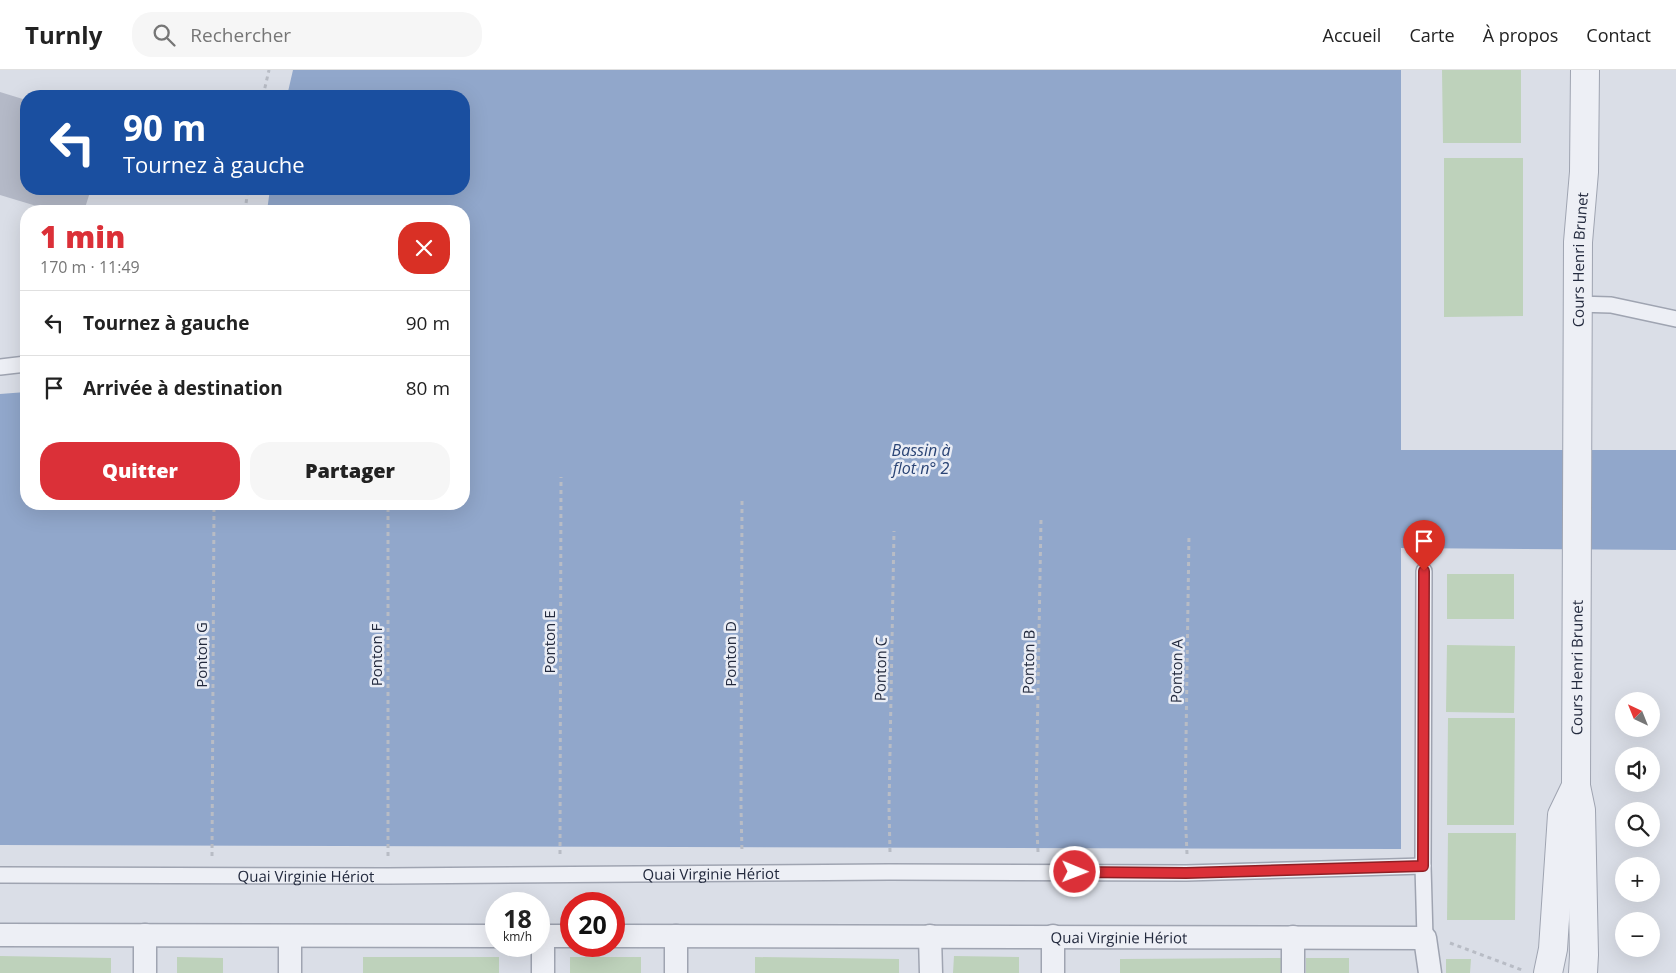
<!DOCTYPE html>
<html lang="fr">
<meta charset="utf-8">
<style>
:root{--surface:#fff;--page:#f6f6f6;--text:#222;--muted:#767676;--line:#e0e0e0;--accent:#db3038}
body{margin:0;font-family:"Open Sans",sans-serif;background:var(--page);color:var(--text);height:100vh;display:flex;flex-direction:column;font-size:19px;white-space:nowrap}
*{box-sizing:border-box;margin:0}
p{font-size:16px;color:var(--muted)}
.icon{flex:none;width:28px;height:28px;fill:none;stroke:currentColor;stroke-width:2;stroke-linecap:round;stroke-linejoin:round}
.map{position:relative;flex:1;overflow:hidden}
.details{position:absolute;left:20px;top:135px;width:450px;height:305px;display:flex;flex-direction:column;background:var(--surface);border-radius:20px;box-shadow:0 5px 20px #0002}
.details>*{flex:none}
.hud{position:absolute;left:20px;top:20px;width:450px;height:105px;border-radius:20px;box-shadow:0 5px 20px #0002;background:#1a4fa0;color:#fff;overflow:hidden}
.needle{width:32px;rotate:317deg}
.buttons{position:absolute;left:1615px;top:622px;display:grid;gap:10px}
.buttons a{display:grid;place-items:center;width:45px;height:45px;border-radius:50%;background:var(--surface);box-shadow:0 5px 20px #0002;font-size:25px}
.speed{position:absolute;left:485px;top:822px;display:flex;gap:10px;font-size:25px;font-weight:700;text-align:center}
.speed>*{display:grid;place-content:center;width:65px;height:65px;border-radius:50%;background:var(--surface);box-shadow:0 5px 20px #0002;line-height:1}
.speed small{font-size:12px;font-weight:400}
.speed .limit{border:8px solid #d22;background:#fff;color:#111}
.pin{position:absolute;display:grid;place-items:center;width:42px;height:42px;color:#fff;margin:-51px -21px;border-radius:50% 50% 50% 0;rotate:-45deg;box-shadow:0 0 5px #0007}
.pin .icon{rotate:45deg}
.me{position:absolute;width:55px;margin:-28px;rotate:91deg;stroke-linejoin:round;filter:drop-shadow(0 0 4px #0008)}
.turn{display:flex;align-items:center;gap:18px;height:105px;padding:0 20px;font-size:22px}
.turn .icon{width:65px;height:65px;stroke-width:2.5}
.turn b{display:block;font-size:35px;line-height:42px}
.round{display:grid;place-items:center;flex:none;width:52px;height:52px;border-radius:20px;background:var(--page)}
.headline{display:flex;align-items:center;justify-content:space-between;height:85px;padding:0 20px}
h1{font-size:30px;font-weight:800;line-height:38px;color:var(--accent)}
.cta{display:flex;gap:10px;margin-top:auto;padding:10px 20px}
.cta a{flex:1;height:58px;border-radius:20px;background:var(--accent);color:#fff;font-size:20px;font-weight:800;line-height:58px;text-align:center}
.cta a+a{background:var(--page);color:var(--text)}
ul{padding:0;list-style:none}
li{display:flex;align-items:center;gap:15px;height:65px;padding:0 20px;border-top:1px solid var(--line)}
li div{flex:1}
li b{display:block;font-size:19px}
li em{font-style:normal}
header{display:flex;align-items:center;gap:30px;box-sizing:border-box;height:70px;padding:0 25px;background:var(--surface);border-bottom:1px solid var(--line)}
header strong{font-size:24px}
nav{display:flex;gap:28px;margin-inline-start:auto;font-size:18px}
.search{width:350px;height:45px;background:var(--page);display:flex;align-items:center;gap:12px;box-sizing:border-box;padding:0 18px;border-radius:20px;color:var(--muted);font-size:19px}
.map>svg:first-child{display:block}
</style>
<header>
<strong>Turnly</strong>
<div class="search"><svg class="icon" aria-label="search" viewBox="0 0 24 24"><circle cx="10" cy="10" r="6"/><path d="M15 15l6 6"/></svg>Rechercher</div>
<nav><a>Accueil</a><a>Carte</a><a>À propos</a><a>Contact</a></nav>
</header>
<div class="map">
<svg width="1676" height="903" viewBox="0 0 1676 903">
<rect width="100%" height="100%" fill="#dadee7"/>
<path fill="#bed2bb" d="M1442 0H1521V73H1443Z
M1444 88H1523V246L1444 247Z
M1447 504H1514V549H1447Z
M1447 575 1515 576 1514 643 1446 642Z
M1448 648H1515L1514 755H1447Z
M1448 763H1516L1515 850H1447Z
M0 886 111 888V903H0Z
M954 886 1019 887V903H953Z
M177 887 223 888V903H177Z
M363 887H499V903H363Z
M570 887H641V903H570Z
M755 887 899 889V903H755Z
M1281 888V903H1120V889Z
M1306 888H1349V903H1306Z
M1446 889H1471L1470 903H1446Z"/>
<path fill="#91a7cb" d="M293 0H1401V380H1676V480L1401 478V779L0 775V324L26 322V434H464V141H267L270 119H464V26H287Z"/>
<path fill="#b4b9c7" d="M0 22 26 30V119H91L84 141H53L0 125Z"/>
<g fill="none" stroke-linecap="round" stroke-linejoin="round">
<defs>
<g id="service">
<path d="M1577 234 1611 235 1676 249"/>
<path d="M0 297 26 294"/>
<path d="M1424 501 1423 796 1425 868"/>
<path id="s1" d="M0 805 388 806 889 802 1186 803 1423 796"/>
</g>
<g id="pedestrian">
<path d="M0 865 496 866"/>
<path d="M145 865V903"/>
<path d="M539 866H571"/>
<path id="s2" d="M614 866 1425 868 1430 903"/>
<path d="M676 866V903"/>
<path d="M930 866 931 903"/>
<path d="M290 903V867"/>
<path d="M543 903V866"/>
<path d="M1053 903V866"/>
<path d="M1293 903V867"/>
</g>
<g id="tertiary">
<path d="M1548 903 1553 879 1562 745 1576 716"/>
<path id="s3" d="M1583 903 1584 885 1581 740 1576 716 1578 172 1584 102 1585 0"/>
</g>
</defs>
<use href="#service" stroke="#9fa4b1" stroke-width="18"/>
<use href="#pedestrian" stroke="#9fa4b1" stroke-width="25"/>
<use href="#tertiary" stroke="#9fa4b1" stroke-width="30"/>
<path stroke="#b8bcc5" stroke-width="3" stroke-dasharray="4 4" stroke-linecap="butt" d="M263 26 269 0
M245 141 248 119
M742 431 741 737 742 783
M890 782 889 738 894 461
M1038 782 1036 735 1041 450
M560 784 561 407
M1187 784 1185 738 1189 464
M212 786 214 434
M388 786V434
M1450 873 1522 900"/>
<use href="#service" stroke="#edeff5" stroke-width="15"/>
<use href="#pedestrian" stroke="#edeff5" stroke-width="22"/>
<use href="#tertiary" stroke="#edeff5" stroke-width="28"/>
</g>
<g fill="none" stroke-linecap="round" stroke-linejoin="round">
<defs>
<path id="route" d="M1075 802 1186 803 1423 796 1424 501"/>
</defs>
<use href="#route" stroke="#8e1f24" stroke-width="12"/>
<use href="#route" stroke="#db3038" stroke-width="9"/>
</g>
<g text-anchor="middle" dominant-baseline="central" stroke-width="5" stroke-linejoin="round" paint-order="stroke">
<g font-size="15" fill="#232a3e" stroke="#eaedf5">
<text stroke="none"><textPath href="#s3" startOffset="714">Cours Henri Brunet</textPath></text>
<text transform="translate(549 572) rotate(-90)">Ponton E</text>
<text transform="translate(730 584) rotate(-90)">Ponton D</text>
<text transform="translate(201 585) rotate(-90)">Ponton G</text>
<text transform="translate(376 585) rotate(-90)">Ponton F</text>
<text transform="translate(1028 592) rotate(-89)">Ponton B</text>
<text stroke="none"><textPath href="#s3" startOffset="306">Cours Henri Brunet</textPath></text>
<text transform="translate(880 599) rotate(-89)">Ponton C</text>
<text transform="translate(1176 601) rotate(-89)">Ponton A</text>
<text stroke="none"><textPath href="#s1" startOffset="711">Quai Virginie Hériot</textPath></text>
<text stroke="none"><textPath href="#s1" startOffset="306">Quai Virginie Hériot</textPath></text>
<text stroke="none"><textPath href="#s2" startOffset="505">Quai Virginie Hériot</textPath></text>
</g>
<g font-size="16" font-style="italic" fill="#2a4475" stroke="#eaedf5">
<text x="921" y="380">Bassin à<tspan x="921" dy="18">flot n° 2</tspan></text>
</g>
</g>
</svg>
<div class="buttons">
<a><svg class="needle" viewBox="-14 -14 28 28"><path d="M0-13l5 13h-10z" fill="#e53935"/><path d="M0 13l5-13h-10z" fill="#767676"/></svg></a>
<a><svg class="icon" aria-label="sound" viewBox="0 0 24 24"><path d="M4 9h4l5-4v14l-5-4H4zM17 9q2 3 0 6"/></svg></a>
<a><svg class="icon" aria-label="search" viewBox="0 0 24 24"><circle cx="10" cy="10" r="6"/><path d="M15 15l6 6"/></svg></a>
<a>+</a>
<a>−</a>
</div>
<div class="speed"><div>18<small>km/h</small></div><div class="limit">20</div></div>
<div class="pin" style="left:1424px;top:501px;background:#d93025"><svg class="icon" aria-label="arrive" viewBox="0 0 24 24"><path d="M6 21V4h12l-3 4 3 4H6"/></svg></div>
<svg class="me" style="left:1075px;top:802px" viewBox="-20 -20 40 40"><circle r="17" fill="#db3038" stroke="#fff" stroke-width="3"/><path d="M0-11L8 9 0 5-8 9z" fill="#fff"/></svg>
<div class="hud">
<div class="turn"><svg class="icon" aria-label="left" viewBox="0 0 24 24"><path d="M17 20v-9H6M10 6l-5 5 5 5"/></svg><div><b>90 m</b>Tournez à gauche</div></div>
</div>
<section class="details">
<div class="headline"><div><h1>1 min</h1><p>170 m · 11:49</p></div><a class="round" style="background:#d93025;color:#fff"><svg class="icon" aria-label="close" viewBox="0 0 24 24"><path d="M6 6l12 12M18 6L6 18"/></svg></a></div>
<ul>
<li><svg class="icon" aria-label="left" viewBox="0 0 24 24"><path d="M17 20v-9H6M10 6l-5 5 5 5"/></svg><div><b>Tournez à gauche</b></div><em>90 m</em></li>
<li><svg class="icon" aria-label="arrive" viewBox="0 0 24 24"><path d="M6 21V4h12l-3 4 3 4H6"/></svg><div><b>Arrivée à destination</b></div><em>80 m</em></li>
</ul>
<div class="cta"><a>Quitter</a><a>Partager</a></div>
</section>
</div>
